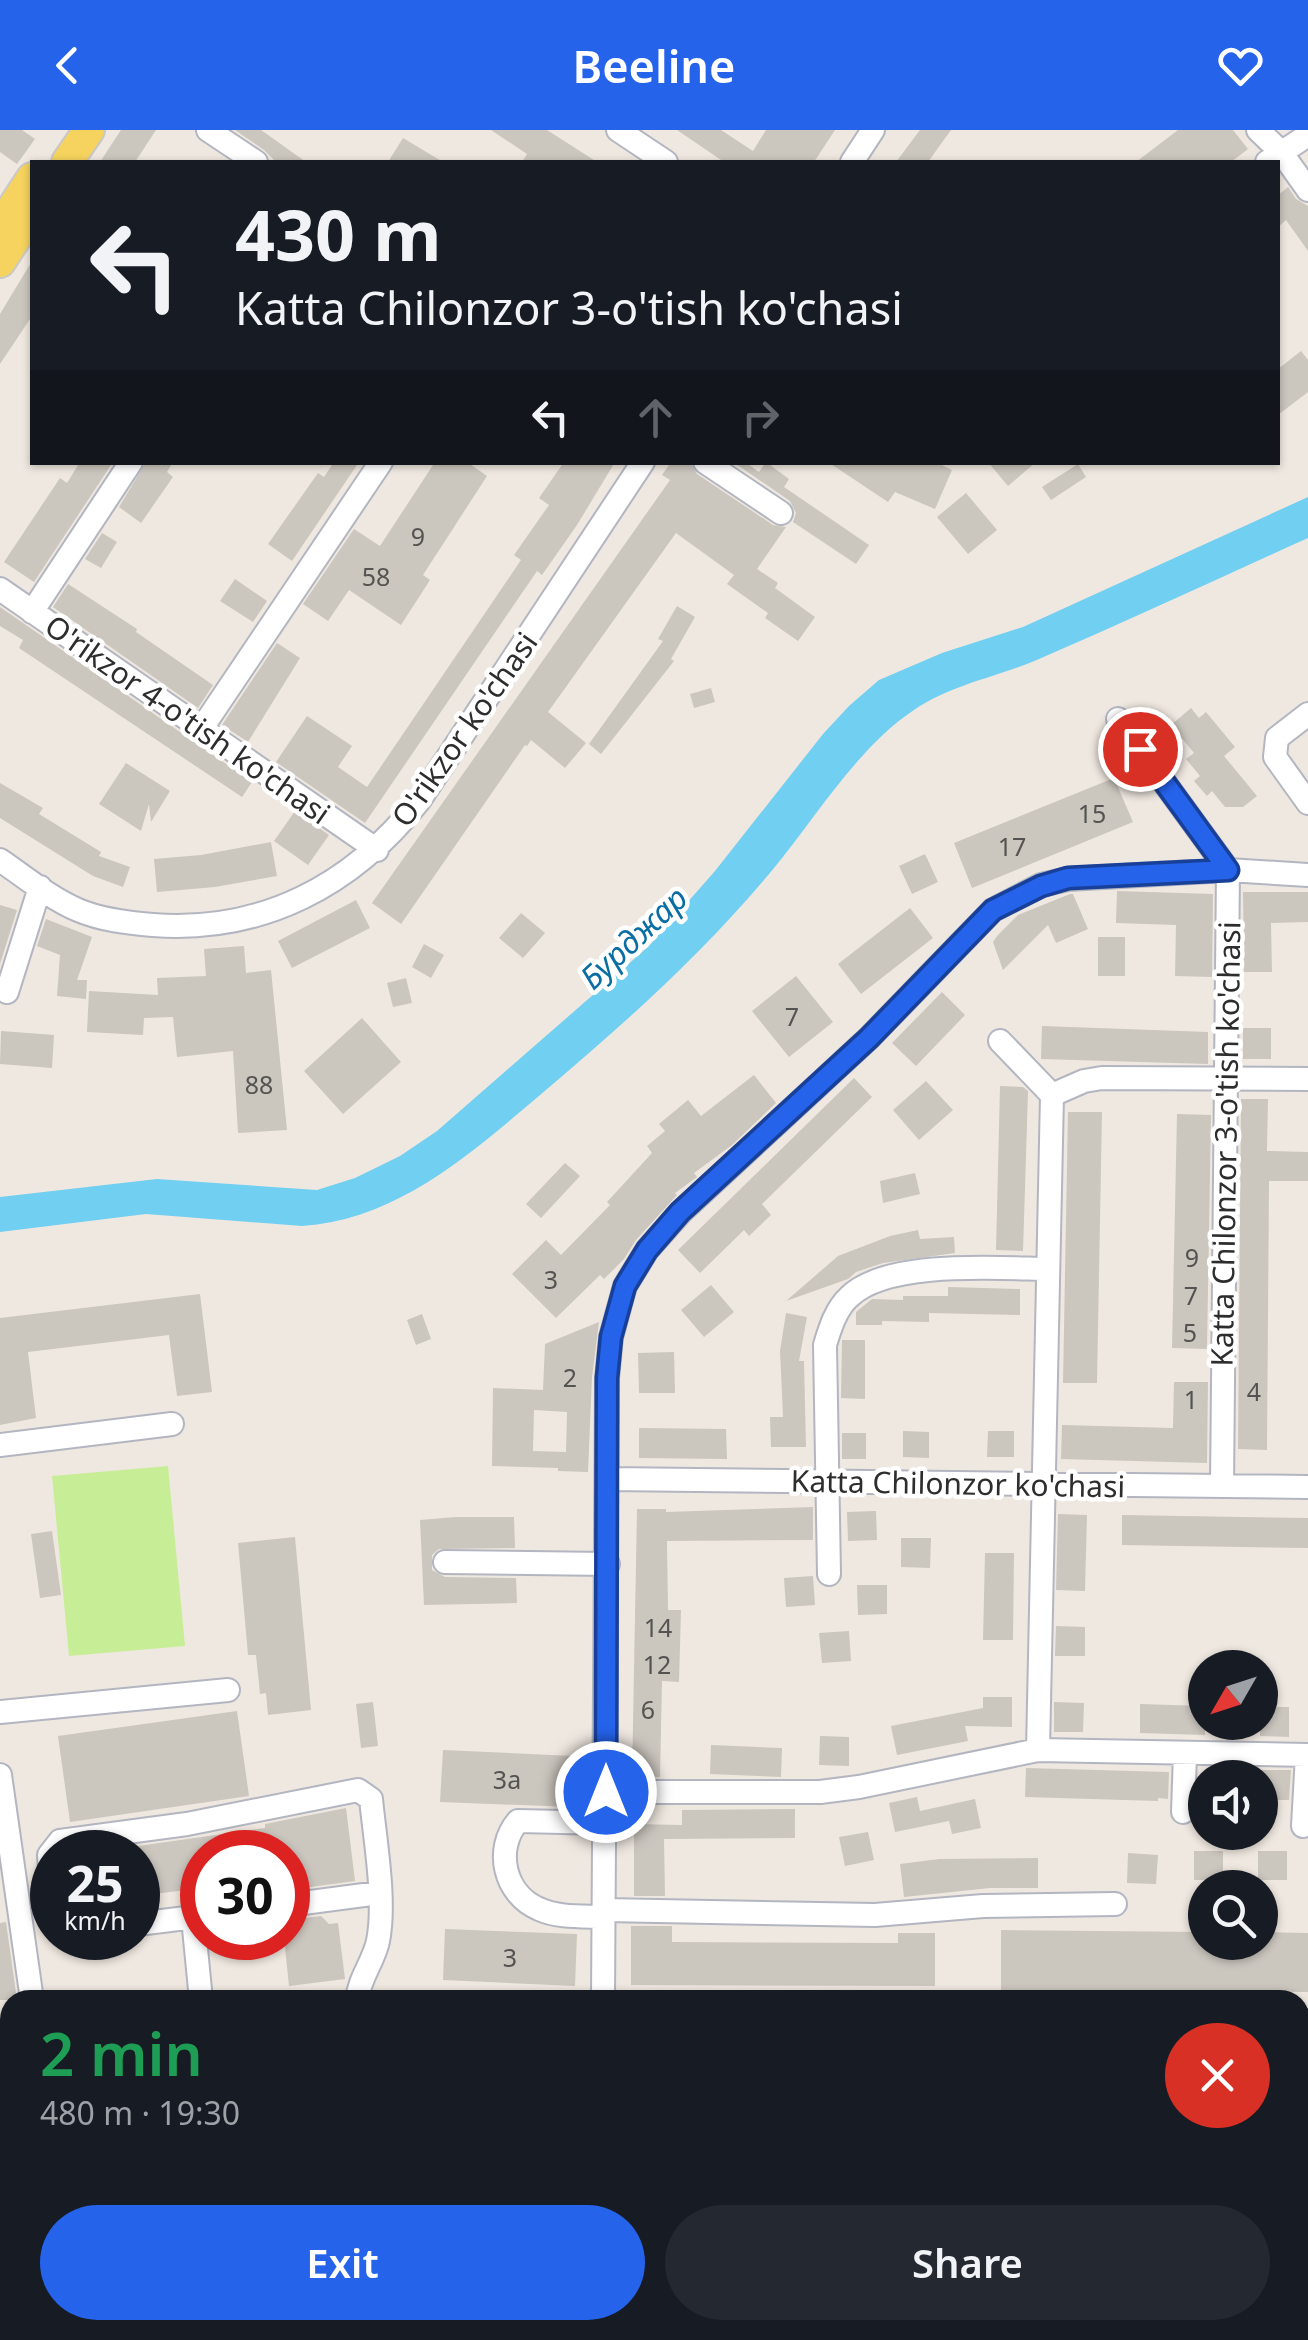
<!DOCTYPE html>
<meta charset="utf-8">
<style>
:root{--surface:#171b24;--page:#242831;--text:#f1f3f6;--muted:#9ea1a6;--accent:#2563eb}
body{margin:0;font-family:"Noto Sans",sans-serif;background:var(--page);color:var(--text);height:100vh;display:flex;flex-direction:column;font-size:38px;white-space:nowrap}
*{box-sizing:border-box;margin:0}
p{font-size:32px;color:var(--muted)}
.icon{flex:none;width:55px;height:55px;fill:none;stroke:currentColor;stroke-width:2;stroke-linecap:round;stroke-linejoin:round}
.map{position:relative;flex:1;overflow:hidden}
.sheet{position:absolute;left:0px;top:1860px;width:1310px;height:350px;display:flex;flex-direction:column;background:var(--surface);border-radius:30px 30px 0 0;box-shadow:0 2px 8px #0004}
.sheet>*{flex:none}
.hud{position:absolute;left:30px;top:30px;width:1250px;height:305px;border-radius:0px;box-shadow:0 2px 8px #0004;background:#171b24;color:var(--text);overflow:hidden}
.needle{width:65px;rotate:231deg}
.controls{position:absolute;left:1188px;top:1520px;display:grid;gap:20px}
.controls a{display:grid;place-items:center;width:90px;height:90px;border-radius:50%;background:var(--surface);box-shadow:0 2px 8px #0004;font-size:50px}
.speed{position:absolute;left:30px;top:1700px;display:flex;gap:20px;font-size:50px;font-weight:700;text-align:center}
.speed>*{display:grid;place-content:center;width:130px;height:130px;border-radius:50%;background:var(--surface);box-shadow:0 2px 8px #0004;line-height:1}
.speed small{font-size:25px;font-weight:400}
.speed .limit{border:15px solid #d22;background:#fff;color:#111}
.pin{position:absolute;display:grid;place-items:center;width:85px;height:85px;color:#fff;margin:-42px;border:5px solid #fff;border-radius:50%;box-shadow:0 2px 10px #0007}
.me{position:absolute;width:110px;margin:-55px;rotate:0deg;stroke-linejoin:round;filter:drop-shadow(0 0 8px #0008)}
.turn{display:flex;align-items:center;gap:35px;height:210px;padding:0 40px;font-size:45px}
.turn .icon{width:130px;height:130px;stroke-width:2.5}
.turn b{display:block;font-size:70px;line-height:85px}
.lanes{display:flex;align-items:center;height:95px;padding:0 40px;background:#0003;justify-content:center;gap:50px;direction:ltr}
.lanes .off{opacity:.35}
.round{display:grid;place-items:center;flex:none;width:105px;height:105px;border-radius:52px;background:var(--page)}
.overview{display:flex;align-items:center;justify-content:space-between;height:170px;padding:0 40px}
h1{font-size:60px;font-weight:600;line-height:75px;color:#1e9e55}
.primary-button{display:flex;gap:20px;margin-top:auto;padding:20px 40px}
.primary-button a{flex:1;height:115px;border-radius:60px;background:var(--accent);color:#fff;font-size:40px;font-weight:600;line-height:115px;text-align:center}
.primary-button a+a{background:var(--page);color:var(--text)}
header{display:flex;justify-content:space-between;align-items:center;height:130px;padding:0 40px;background:var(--accent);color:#fff;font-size:45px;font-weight:600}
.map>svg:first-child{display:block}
</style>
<header><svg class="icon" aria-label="back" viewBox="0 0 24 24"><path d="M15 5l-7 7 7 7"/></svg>Beeline<svg class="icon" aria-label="heart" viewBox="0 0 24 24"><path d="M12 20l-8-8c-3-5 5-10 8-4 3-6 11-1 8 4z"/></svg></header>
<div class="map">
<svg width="1308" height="2210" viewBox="0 0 1308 2210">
<rect width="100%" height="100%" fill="#efe8e0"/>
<path fill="#c8ed97" d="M168 1336 185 1516 69 1526 52 1346Z"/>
<path fill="#71cff2" d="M1308 367V408C1219 448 1130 490 1039 529 998 547 952 554 914 580 859 616 816 687 774 738 707 819 633 886 553 954 479 1016 403 1089 302 1096L146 1084 0 1102V1067L157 1049 317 1060 355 1048 400 1026 437 1001 649 816 715 741 823 604 849 576 879 550 942 523 1023 497Z"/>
<path fill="#cbc6be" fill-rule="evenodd" d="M0 0H22L35 9 17 34 0 22Z
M121 0H156L135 32H100Z
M235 0H261L306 32H276L264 20Z
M491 0H547L597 32H522L527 24Z
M677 0H721L753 21 766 0H835L814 32H724Z
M920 0H951L928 32H896Z
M1178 0H1233L1248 19 1231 32H1136Z
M403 8 443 32H388Z
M1288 57 1296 69 1308 76V121L1286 90 1278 97V65Z
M32 131V186L0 234V184Z
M1301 221 1308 230V262L1278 285V239Z
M80 332H113L34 452 4 432 60 348 67 353Z
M146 332H173L167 342 173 347 141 393 119 377Z
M334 332H359L292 431 268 414 318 343 324 347Z
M435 332H467L487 346 423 445 430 450 401 495 349 460 328 491 303 474 354 399 380 416Z
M564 332H615L577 395 542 445 537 441 365 693 276 632 307 586 352 616 338 637 367 657 521 430 514 425 549 375 539 368Z
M671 332H690L697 344 773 395 786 397 757 439 778 453 775 458 815 487 798 511 765 488 768 483 727 454 734 445 676 403 548 582 586 613 565 638 531 610 527 616 525 615 401 794 372 773 670 350 662 345Z
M733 332H745L759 342 766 332 789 349 784 357 869 415 856 434 793 392 796 383 790 371Z
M828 332H936L952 340 935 379 895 362 888 372Z
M988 332H1036L1008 356Z
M1078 334 1086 347 1051 370 1042 357Z
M966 363 997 400 968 424 937 387Z
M102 403 117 412 101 438 85 429Z
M235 449 267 471 253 492 220 471Z
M68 454 137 499 136 502 213 555 198 578 53 477Z
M677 476 695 487 671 529 674 531 601 624 589 614 663 511 658 509Z
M0 477 252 652 242 667 19 518 23 510 0 496Z
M277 513 300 528 248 612 222 595Z
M711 558 715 572 694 578 690 564Z
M1191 578 1199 588 1206 582 1235 617 1224 626 1257 666 1243 677H1225L1212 661 1207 666 1194 651 1200 646 1186 629 1194 623 1171 595Z
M126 633 170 661 151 692 149 674 141 701 99 674Z
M1114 648 1133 692 972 758 954 713Z
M0 653 43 678 39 684 101 722 99 726 130 737 123 757 93 746 0 688Z
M295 681 329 705 308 735 274 711Z
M271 712 277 746 215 757 157 762 154 729 201 725Z
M925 724 938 752 912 764 899 736Z
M1117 761 1213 764 1212 847 1175 846 1176 795 1116 793Z
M1243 762H1308V792L1271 793 1272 842H1244Z
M1070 764H1073L1088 799 1056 813 1048 795 1003 840 993 812 997 806 1018 785Z
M356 770 370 798 292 838 278 811Z
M0 775 17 780 0 834Z
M910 778 933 808 861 864 838 834Z
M521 783 545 803 523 828 499 808Z
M46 789 92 807 77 850H87L86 869 57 866 60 825 37 816Z
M1098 807H1125V846H1098Z
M424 814 444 825 431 848 412 837Z
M244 816 246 843 271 840 287 1000 238 1003 233 921 177 927 173 887 144 888 143 905 87 902 89 861 158 865 157 848 206 846 204 819Z
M796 846 833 892 789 927 752 881Z
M406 848 412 873 393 877 387 853Z
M942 862 965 885 916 936 892 913Z
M362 888 401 932 343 984 304 941Z
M1042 896 1208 902V934L1041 929Z
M1243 898H1271V929H1243Z
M1 901 54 905 52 938 0 934Z
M754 945 776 973 732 1015 694 1043 697 1047 675 1063 677 1065 636 1110 624 1129 604 1149 600 1145 556 1188 512 1144 546 1110 561 1125 610 1075 607 1072 652 1023 647 1016 665 1001 659 994 688 970 701 986Z
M854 948 872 967 762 1074 771 1085 749 1106 744 1100 700 1143 678 1120Z
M926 951 953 980 919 1010 893 980Z
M1000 956 1023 957 1028 961 1023 1121 996 1120Z
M1241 969H1268L1267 1021 1308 1022V1051H1269L1267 1320 1238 1319Z
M1068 982H1102L1097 1253H1063Z
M1177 984 1211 985 1207 1219 1172 1218Z
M565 1033 580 1046 541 1088 526 1074Z
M915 1043 920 1064 883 1073 880 1051Z
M918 1100 920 1109 954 1107 955 1123 883 1133 856 1142 848 1149 786 1171 838 1126 890 1106Z
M711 1155 734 1182 704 1207 681 1180Z
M948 1157 1020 1159V1185L929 1183V1192L882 1191V1195H856V1182L872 1169 903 1170V1166H948Z
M200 1164 212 1262 177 1266 169 1205 28 1222 36 1288 0 1295V1188Z
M786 1183 807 1187 799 1231H804L806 1317H771L770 1287H783L780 1221Z
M422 1184 431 1209 416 1215 407 1190Z
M599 1192 592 1247 588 1342 558 1341V1338L492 1336 493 1258 543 1260 545 1214ZM534 1280 567 1282 566 1322 533 1321Z
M842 1210H865V1269L841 1268Z
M674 1222 675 1263H639L638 1223Z
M1174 1252H1208L1207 1333 1061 1329 1062 1295 1173 1298Z
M639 1298 726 1299 727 1329 639 1328Z
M903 1301 929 1302V1328L903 1327Z
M988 1301H1014V1327H987Z
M842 1303H866V1329H842Z
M813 1377V1410L667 1411 668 1480H681L679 1552 662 1551 660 1647H632L637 1379H666V1382Z
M876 1381 877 1410 848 1411 847 1382Z
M1058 1384 1087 1385 1085 1461 1056 1460Z
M1122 1385 1308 1388V1418L1122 1415Z
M456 1387H514L515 1418 439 1419 432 1425V1440L445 1447 516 1448 517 1473 424 1475 420 1390Z
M52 1401 61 1465 40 1468 31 1404Z
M295 1407 311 1580 268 1585 266 1563 260 1564 256 1525H248L238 1413Z
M901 1408H931L930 1438 901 1437Z
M985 1423H1014L1013 1510H983Z
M813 1446 815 1475 786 1477 784 1448Z
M857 1455H887V1484L858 1485Z
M1056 1496 1085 1497V1526H1055Z
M849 1501 851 1531 822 1533 819 1503Z
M983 1567H1012V1597L965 1596 968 1611 897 1625 891 1596 983 1578Z
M373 1572 378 1616 361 1618 356 1574Z
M1054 1572 1084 1573 1083 1602H1054Z
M1140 1574 1205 1576V1605L1140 1603Z
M1260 1577H1289V1607L1260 1606Z
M237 1581 249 1666 70 1692 58 1606Z
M820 1606 849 1607V1636L819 1635Z
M711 1615 782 1618 781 1647 710 1644Z
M443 1620 574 1626 572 1677 440 1672Z
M1026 1638 1169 1642 1168 1669 1158 1668V1671L1025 1667Z
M1260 1640H1291L1289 1670H1260Z
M917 1667 920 1681 975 1669 981 1698 952 1704 949 1691 895 1702 889 1673Z
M346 1678 355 1751 288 1760V1722H202V1758L138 1766V1716L265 1698V1694Z
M795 1679V1708L664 1709 665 1766H634V1694L682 1695V1680Z
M868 1702 874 1730 845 1736 839 1707Z
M1194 1721H1223V1750H1194Z
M1258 1721H1287V1750H1258Z
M1128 1723 1158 1725 1156 1754 1127 1753Z
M1038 1728V1758H990L904 1767 900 1734 939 1729Z
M321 1786 329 1794 338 1793 345 1849 289 1856 284 1808H288V1790Z
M6 1792 17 1870H0V1793Z
M631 1796H672V1812L898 1813V1803H935V1856L631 1855Z
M445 1799 577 1804 575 1856 443 1850Z
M1001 1800 1205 1802V1812H1260V1802L1308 1803V1862L1001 1860Z"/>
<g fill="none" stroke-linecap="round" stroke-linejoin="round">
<defs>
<path id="minor" d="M208 0 256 32
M618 0 666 32
M1258 0 1281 22 1308 60
M852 32 873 0
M1267 32 1308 5
M705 332 781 383
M0 459 377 720
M32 482 131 332
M1308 584 1277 608 1275 627 1308 673
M1118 589 1228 740 1222 1356
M202 598 381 332
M0 730C25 747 50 768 78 780 101 790 128 793 153 795 262 803 352 756 419 671L643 332
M7 862 40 757
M1000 911 1052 965
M1052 965 1084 951 1102 948 1308 949
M0 1315 172 1294
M608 1349 1308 1357
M445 1432 608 1434
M829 1444 825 1215C830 1198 836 1179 849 1167 886 1130 996 1138 1046 1139
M0 1582 228 1560
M1038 1620 1052 965
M0 1645 32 1870
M607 1662H820L859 1657 1038 1620 1308 1625
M1183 1682 1185 1624
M1303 1696 1307 1625
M52 1772 49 1725 60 1711 187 1694 358 1660 371 1669C375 1710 386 1771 378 1811 374 1831 359 1848 357 1870
M288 1775 379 1763
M604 1780 875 1785 983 1776 1115 1774
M604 1787C584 1786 558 1788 539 1779 504 1764 494 1719 518 1691L606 1693
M193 1788 201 1870
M138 1794 202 1786
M603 1870 607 1248 611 1207 625 1156 647 1120 680 1083 869 908 993 780 1041 755 1068 749 1228 740 1308 745
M257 2200 259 2210
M599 2200 601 2210
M708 2200 710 2210
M1025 2200V2210
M1213 2200 1224 2210
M422 2210 474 2202"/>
<path id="major" d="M67 32 89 0
M0 97 32 48
M0 132 32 83
M1300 1908H1308
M0 1980 10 1978"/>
</defs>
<use href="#minor" stroke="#b3b6c1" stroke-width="26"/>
<use href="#major" stroke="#c8c8c8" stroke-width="34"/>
<use href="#minor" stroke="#fff" stroke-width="22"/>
<use href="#major" stroke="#f5d35e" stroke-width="30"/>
</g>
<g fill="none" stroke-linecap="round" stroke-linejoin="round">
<defs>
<path id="route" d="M606 1662 607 1248 611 1207 625 1156 647 1120 680 1082 869 908 993 780 1041 756 1068 748 1228 740 1140 619"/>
</defs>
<use href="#route" stroke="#184099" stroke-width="25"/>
<use href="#route" stroke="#2563eb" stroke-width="18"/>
</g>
<g text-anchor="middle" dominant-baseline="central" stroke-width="9" stroke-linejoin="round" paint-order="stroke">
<g font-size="25" fill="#545351">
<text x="418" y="406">9</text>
<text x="376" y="446">58</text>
<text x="1092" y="683">15</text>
<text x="1012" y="716">17</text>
<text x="792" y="886">7</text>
<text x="259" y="954">88</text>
<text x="1192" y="1127">9</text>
<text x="551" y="1149">3</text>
<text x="1191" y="1165">7</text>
<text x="1190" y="1202">5</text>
<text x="570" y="1247">2</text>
<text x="1254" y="1261">4</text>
<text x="1191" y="1269">1</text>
<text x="658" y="1497">14</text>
<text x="657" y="1534">12</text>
<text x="648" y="1579">6</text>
<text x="507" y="1649">3a</text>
<text x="510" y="1827">3</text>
</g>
<g font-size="30" fill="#2d2d2d" stroke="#fff">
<text transform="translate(188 589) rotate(35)">O'rikzor 4-o'tish ko'chasi</text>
<text transform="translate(464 599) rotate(-55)">O'rikzor ko'chasi</text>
<text transform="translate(1225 1014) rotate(-89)">Katta Chilonzor 3-o'tish ko'chasi</text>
<text transform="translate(958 1353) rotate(1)">Katta Chilonzor ko'chasi</text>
</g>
<g font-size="32" font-style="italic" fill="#0a6ea4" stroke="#fff">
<text transform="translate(633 807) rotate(-43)">Бурджар</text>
</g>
</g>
</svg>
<div class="controls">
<a><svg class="needle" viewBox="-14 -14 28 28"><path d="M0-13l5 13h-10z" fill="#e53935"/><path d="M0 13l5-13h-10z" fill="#9ea1a6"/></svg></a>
<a><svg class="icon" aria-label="sound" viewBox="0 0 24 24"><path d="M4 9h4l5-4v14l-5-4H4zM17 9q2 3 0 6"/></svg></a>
<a><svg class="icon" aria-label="search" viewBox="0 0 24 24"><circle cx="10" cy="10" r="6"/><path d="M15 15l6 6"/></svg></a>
</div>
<div class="speed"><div>25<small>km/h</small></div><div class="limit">30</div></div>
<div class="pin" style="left:1140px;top:619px;background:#d93025"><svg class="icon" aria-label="arrive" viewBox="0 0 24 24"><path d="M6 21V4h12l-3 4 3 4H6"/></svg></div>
<svg class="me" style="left:606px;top:1662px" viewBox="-20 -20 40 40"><circle r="17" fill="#2563eb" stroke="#fff" stroke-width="3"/><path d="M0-11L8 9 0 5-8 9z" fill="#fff"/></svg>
<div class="hud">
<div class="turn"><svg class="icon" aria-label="left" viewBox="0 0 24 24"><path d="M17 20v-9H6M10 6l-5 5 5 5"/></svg><div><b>430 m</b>Katta Chilonzor 3-o'tish ko'chasi</div></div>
<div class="lanes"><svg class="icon" aria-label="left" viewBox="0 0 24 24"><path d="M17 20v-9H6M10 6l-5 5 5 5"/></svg><svg class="icon off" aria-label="ahead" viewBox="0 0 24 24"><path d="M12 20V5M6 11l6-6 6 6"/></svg><svg class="icon off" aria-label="right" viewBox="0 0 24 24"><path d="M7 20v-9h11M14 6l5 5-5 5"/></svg></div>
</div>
<section class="sheet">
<div class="overview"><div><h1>2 min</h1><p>480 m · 19:30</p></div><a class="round" style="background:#d93025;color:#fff"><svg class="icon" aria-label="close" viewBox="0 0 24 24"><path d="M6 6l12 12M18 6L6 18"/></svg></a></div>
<div class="primary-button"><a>Exit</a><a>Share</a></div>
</section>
</div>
